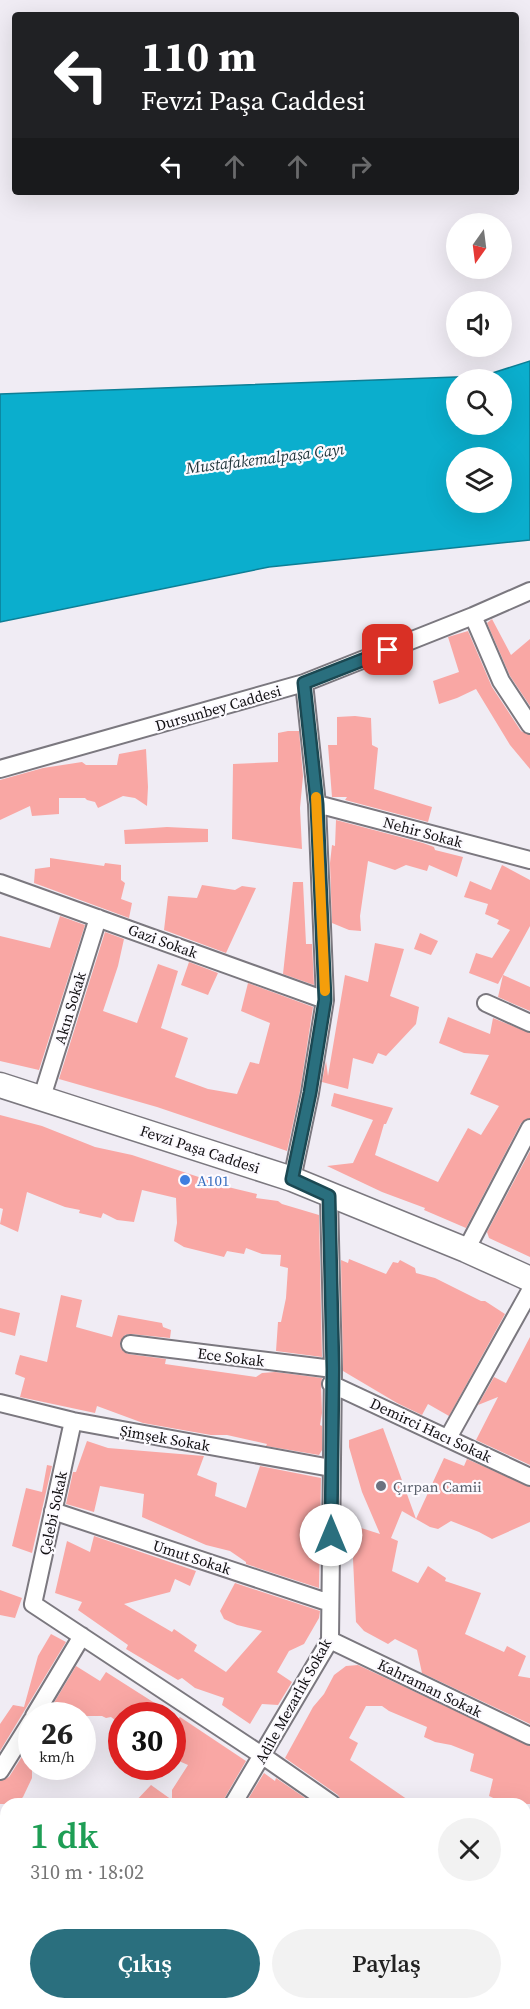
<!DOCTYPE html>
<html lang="tr">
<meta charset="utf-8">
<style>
:root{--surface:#fff;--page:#f2f2f2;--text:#222;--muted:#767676;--accent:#2a6f7e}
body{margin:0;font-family:"Source Serif 4",serif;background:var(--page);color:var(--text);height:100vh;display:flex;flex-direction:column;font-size:22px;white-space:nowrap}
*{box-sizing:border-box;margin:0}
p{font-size:20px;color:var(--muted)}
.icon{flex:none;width:33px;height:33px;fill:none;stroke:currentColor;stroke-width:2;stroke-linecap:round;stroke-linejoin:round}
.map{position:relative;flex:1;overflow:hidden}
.panel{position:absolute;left:0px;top:1798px;width:531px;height:212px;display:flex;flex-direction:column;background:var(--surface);border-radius:18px 18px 0 0;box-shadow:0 6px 24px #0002}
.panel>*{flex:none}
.hud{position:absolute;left:12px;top:12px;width:507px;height:183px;border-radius:6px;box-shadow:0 6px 24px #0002;background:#202124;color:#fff;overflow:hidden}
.needle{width:39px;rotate:194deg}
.buttons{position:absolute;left:446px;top:213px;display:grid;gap:12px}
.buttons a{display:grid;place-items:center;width:66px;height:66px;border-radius:50%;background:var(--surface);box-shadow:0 6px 24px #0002;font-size:30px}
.speed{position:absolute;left:18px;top:1702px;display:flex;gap:12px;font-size:30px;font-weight:700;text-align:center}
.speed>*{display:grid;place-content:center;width:78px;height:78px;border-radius:50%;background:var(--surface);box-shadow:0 6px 24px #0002;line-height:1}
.speed small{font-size:15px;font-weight:400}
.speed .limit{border:9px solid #d22;background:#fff;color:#111}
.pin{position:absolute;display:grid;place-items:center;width:51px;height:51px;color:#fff;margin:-26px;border-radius:12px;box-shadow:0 3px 9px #0006}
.me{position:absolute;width:66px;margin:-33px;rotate:0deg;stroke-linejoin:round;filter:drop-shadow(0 0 4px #0008)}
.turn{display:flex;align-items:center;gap:21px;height:126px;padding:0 30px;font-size:27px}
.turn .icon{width:78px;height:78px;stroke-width:2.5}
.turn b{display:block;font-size:42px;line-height:51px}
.lanes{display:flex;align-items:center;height:57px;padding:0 30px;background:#0003;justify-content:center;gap:30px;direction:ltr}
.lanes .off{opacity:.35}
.round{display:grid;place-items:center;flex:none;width:63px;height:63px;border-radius:32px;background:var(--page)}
.head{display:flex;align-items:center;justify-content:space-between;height:102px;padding:0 30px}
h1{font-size:36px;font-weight:600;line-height:45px;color:#1e9e55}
.cta{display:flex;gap:12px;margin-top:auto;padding:12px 30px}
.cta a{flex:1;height:69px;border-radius:36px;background:var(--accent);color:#fff;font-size:24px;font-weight:600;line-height:69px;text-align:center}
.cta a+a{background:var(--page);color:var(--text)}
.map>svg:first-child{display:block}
</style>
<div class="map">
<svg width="530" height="2009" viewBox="0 0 530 2009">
<rect width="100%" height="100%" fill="#f0ecf4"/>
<path fill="#afdfac" d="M530 1988V2009H329L377 2004H525V1989Z"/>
<path fill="#0baecd" stroke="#0d7e95" stroke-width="1.5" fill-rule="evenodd" d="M530 361V540L269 567 0 622V394L483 376ZM456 380H501V424H456ZM456 458H501V502H456Z"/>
<path fill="#f9a7a4" d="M492 619 511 655 530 639V706L510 676 487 623Z
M468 631 492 687 521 731 530 735V769L510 745 476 689 457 698 439 704 433 681 459 672 448 637Z
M355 716 371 718 372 745 378 748 374 789 432 807 428 822 345 800 347 797H332L328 745H337V717Z
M288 731H299L303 776 300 808 302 849 232 839 233 764 278 762V733Z
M146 749 148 787 147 806 135 798 123 796 98 808 95 802 87 800 85 798H59V814L32 816 30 806 0 820V780L43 768 82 762 86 765H117L119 754Z
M336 820 423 843 434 847 435 850 463 857 457 877 429 865 427 871 406 865 395 870 368 861 360 916 361 931 349 930 332 923 330 863 332 845 335 846Z
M167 827 208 829V842L125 844 124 830Z
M50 858 104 866 105 863 121 865V880L125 883 121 899 132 903 129 918 34 883 35 869 50 867Z
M502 865 530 880V926L498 984 469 973 476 953 492 958 510 930 497 924 499 920 485 914 488 904 464 897 470 881 491 890Z
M293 882H303L306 944H312L314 985 283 974Z
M202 885 235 890 242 886 256 888 226 953 164 930 168 896 197 898Z
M60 916 85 925 39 1070 0 1061V936L50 948Z
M105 932 124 939 118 966 103 1011 137 1023 158 964 178 971 161 1028 188 1038 175 1077 208 1089 237 1094 250 1062 259 1064 270 1023 241 1011 248 983 313 1007 300 1091 287 1151 157 1107 59 1079Z
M420 933 438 941 431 955 414 949Z
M375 943 404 949 390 996 419 1007 416 1024 386 1056 378 1053 373 1064 353 1058 348 1089 322 1082 326 1061 328 1076 345 975 368 982Z
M189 962 218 973 208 995 181 985Z
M503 975 530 987V1011L498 997Z
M448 1017 490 1034 493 1018 530 1033V1118L521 1123 466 1228 424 1210 425 1208 382 1192 327 1166 353 1163 373 1120 331 1106 334 1093 393 1108 386 1124H384L375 1155 438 1182 468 1128 481 1135 499 1106 470 1094 489 1055 464 1053 439 1043Z
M0 1115 42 1126 95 1147 132 1155 232 1188 257 1194 256 1198 278 1201 282 1204 319 1215 322 1357 276 1351 278 1322H281L286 1298 288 1268 280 1266 281 1255 262 1254 246 1248 244 1254 227 1251 224 1257 184 1247 174 1241 177 1223 176 1198 142 1190 134 1222 117 1220 103 1213 101 1218 79 1213 80 1210 65 1207 27 1192 18 1232 0 1224 3 1209 0 1208Z
M530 1151V1257L489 1238 487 1232Z
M349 1259 386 1274 393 1262 398 1263 400 1260 415 1268 416 1273 435 1278 481 1301H485L505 1314 449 1416 428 1404 422 1415 397 1403 343 1371 341 1260 348 1263Z
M61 1295 82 1300 76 1327 112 1337 118 1315 162 1323 163 1327 171 1330 170 1338 131 1334 125 1335 120 1343 121 1349 128 1354 166 1359 165 1364 256 1377 262 1373 275 1372 322 1378 321 1384 322 1413 320 1425 322 1426V1450L319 1455 266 1446 267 1444 227 1435H211L143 1423 97 1406 95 1413 20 1397 25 1378 15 1374 17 1365 20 1355 47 1362Z
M0 1308 20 1313 15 1336 0 1332Z
M530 1337V1465L476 1440 498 1397 478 1405 494 1377 506 1383Z
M383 1428 416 1519 402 1511 391 1538 398 1541 392 1571 418 1583 428 1566 446 1578 445 1581 481 1593 465 1634 504 1652 507 1646 526 1656 518 1676 530 1678V1724L422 1673 417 1650 395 1639 388 1644 364 1631 356 1622 353 1559 358 1527 380 1534 362 1492 349 1447V1440Z
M87 1441 108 1448 204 1456 197 1475 217 1483 215 1496 246 1508 260 1466 321 1478 319 1588 246 1564V1562L230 1551 206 1545 142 1517 144 1494 100 1486 94 1512 66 1504 73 1472H76Z
M444 1458 464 1466 467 1459 530 1487V1522L492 1539 479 1532 451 1521 438 1529 430 1527 416 1519Z
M47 1465 52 1466 32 1553 12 1546 26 1488 42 1492Z
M94 1536 196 1571 190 1586 175 1579 170 1592 124 1604 172 1632 174 1629 197 1645 194 1651 226 1672 262 1631 237 1625 224 1619 220 1611 235 1583 320 1611 319 1618 304 1644 289 1651 277 1672 292 1682 278 1705 262 1704 250 1724 222 1705 224 1698 195 1688 182 1678 178 1680 126 1649 128 1645 78 1610 82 1602 55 1593 67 1541 90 1552Z
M0 1590 22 1598 15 1618 0 1615Z
M51 1634 66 1642 0 1751V1724L13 1705 24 1707 38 1656Z
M358 1665 530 1746V1804H506L489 1796 493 1779 470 1771 474 1754 451 1745 435 1742 424 1737 427 1727 389 1711 382 1706H366L349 1738 358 1743 350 1760 414 1804H342L338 1795 285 1758 313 1707 324 1694 334 1675 346 1666Z
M76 1666 100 1681 106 1672 175 1716H122V1725L111 1717 106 1718 102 1716H46Z
M180 1717 246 1761 224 1799 223 1804H133L151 1785 172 1800V1790L188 1765 172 1758V1723Z
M32 1741V1778L23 1797 16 1804H0V1781L9 1777Z
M264 1773 275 1781 276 1778 314 1804H245Z"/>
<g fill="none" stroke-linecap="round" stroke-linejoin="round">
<defs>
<path id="minor" d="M473 616 501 681 530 725
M0 769 304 683 473 616 530 591
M317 804 530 860
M0 883 325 1000
M486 1003 530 1023
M42 1097 98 918
M292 1179 310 1093 325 1000 317 804 304 683
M466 1250 530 1128
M130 1344 333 1369
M331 1384 530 1477
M0 1403 73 1421 331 1468
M73 1421 33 1604 263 1756 332 1804
M448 1438 530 1291
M53 1511 330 1603
M330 1640 530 1736
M34 1716 82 1636
M0 1771 32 1720
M233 1804 330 1640 333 1369 329 1196"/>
<path id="tertiary" d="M0 1943 6 1949
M98 2004V2009"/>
<path id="secondary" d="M0 1085 292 1179 466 1250 530 1279"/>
<path id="primary" d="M525 1940H530
M525 1974 530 1973
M61 2009 73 2004
M246 2009 287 2004"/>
</defs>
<use href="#minor" stroke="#7b787f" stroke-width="20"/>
<use href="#tertiary" stroke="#7b787f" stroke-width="24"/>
<use href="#secondary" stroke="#7b787f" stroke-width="27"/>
<use href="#primary" stroke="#7f4f4e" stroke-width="30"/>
<use href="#minor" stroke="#fff" stroke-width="16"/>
<use href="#tertiary" stroke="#fff" stroke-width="21"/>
<use href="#secondary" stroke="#fff" stroke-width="24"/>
<use href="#primary" stroke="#d6aaa9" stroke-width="27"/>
</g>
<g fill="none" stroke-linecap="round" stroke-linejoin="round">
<defs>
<path id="route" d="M331 1535 333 1369 329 1196 292 1179 310 1093 325 1000 317 804 304 683 388 650"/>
</defs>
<use href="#route" stroke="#1b4852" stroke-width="15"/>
<use href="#route" stroke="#2a6f7e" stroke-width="10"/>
<path stroke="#f59e0b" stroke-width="10" d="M316 797 325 991"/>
</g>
<circle fill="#3f7fe0" stroke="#fcfaff" stroke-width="2" cx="185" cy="1180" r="6"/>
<circle fill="#6b7280" stroke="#fcfaff" stroke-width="2" cx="381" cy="1486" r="6"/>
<g text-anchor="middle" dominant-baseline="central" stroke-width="4.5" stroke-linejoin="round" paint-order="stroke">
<g font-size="15" fill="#110f12" stroke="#fcfaff">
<text transform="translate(218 708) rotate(-16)">Dursunbey Caddesi</text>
<text transform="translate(423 832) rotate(15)">Nehir Sokak</text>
<text transform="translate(163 941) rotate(20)">Gazi Sokak</text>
<text transform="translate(70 1008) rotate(-73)">Akın Sokak</text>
<text transform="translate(200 1149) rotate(18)">Fevzi Paşa Caddesi</text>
<text transform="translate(231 1357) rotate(7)">Ece Sokak</text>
<text transform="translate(431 1430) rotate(25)">Demirci Hacı Sokak</text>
<text transform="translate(165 1438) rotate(10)">Şimşek Sokak</text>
<text transform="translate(53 1513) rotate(-78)">Çelebi Sokak</text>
<text transform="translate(192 1557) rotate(18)">Umut Sokak</text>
<text transform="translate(430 1688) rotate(26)">Kahraman Sokak</text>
<text transform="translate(293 1701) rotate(-61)">Adile Mezarlık Sokak</text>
</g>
<g font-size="15" fill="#366cbe" stroke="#fcfaff" text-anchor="start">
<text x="197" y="1180">A101</text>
</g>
<g font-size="15" fill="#5b616d" stroke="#fcfaff" text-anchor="start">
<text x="393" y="1486">Çırpan Camii</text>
</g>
<g font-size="16" font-style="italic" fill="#1d3339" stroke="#fcfaff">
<text transform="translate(265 458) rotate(-7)">Mustafakemalpaşa Çayı</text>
</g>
</g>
</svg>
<div class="buttons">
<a><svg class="needle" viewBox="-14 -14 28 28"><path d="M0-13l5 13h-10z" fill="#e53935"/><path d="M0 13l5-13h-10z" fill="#767676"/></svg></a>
<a><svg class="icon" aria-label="sound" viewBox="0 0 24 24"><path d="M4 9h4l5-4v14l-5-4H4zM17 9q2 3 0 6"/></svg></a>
<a><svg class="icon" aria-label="search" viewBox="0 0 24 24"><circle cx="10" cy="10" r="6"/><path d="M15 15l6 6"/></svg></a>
<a><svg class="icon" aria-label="layers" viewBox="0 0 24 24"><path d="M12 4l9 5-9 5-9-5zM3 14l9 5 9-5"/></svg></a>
</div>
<div class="speed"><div>26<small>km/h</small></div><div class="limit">30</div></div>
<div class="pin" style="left:388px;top:650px;background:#d93025"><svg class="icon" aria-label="arrive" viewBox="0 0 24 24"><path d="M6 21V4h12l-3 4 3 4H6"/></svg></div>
<svg class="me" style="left:331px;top:1535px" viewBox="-20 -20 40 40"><circle r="19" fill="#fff"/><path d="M0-13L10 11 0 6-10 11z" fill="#2a6f7e"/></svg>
<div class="hud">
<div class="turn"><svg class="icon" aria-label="left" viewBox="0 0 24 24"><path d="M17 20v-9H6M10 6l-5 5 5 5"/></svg><div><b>110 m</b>Fevzi Paşa Caddesi</div></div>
<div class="lanes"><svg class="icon" aria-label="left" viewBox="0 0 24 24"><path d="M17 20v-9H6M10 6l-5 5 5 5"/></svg><svg class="icon off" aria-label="ahead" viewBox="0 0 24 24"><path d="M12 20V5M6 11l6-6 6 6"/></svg><svg class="icon off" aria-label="ahead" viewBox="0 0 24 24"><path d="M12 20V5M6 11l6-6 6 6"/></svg><svg class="icon off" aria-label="right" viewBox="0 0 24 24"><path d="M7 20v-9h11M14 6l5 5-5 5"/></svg></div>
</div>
<section class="panel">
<div class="head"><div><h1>1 dk</h1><p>310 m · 18:02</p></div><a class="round"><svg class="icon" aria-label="close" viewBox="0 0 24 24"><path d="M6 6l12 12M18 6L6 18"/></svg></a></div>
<div class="cta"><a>Çıkış</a><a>Paylaş</a></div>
</section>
</div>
